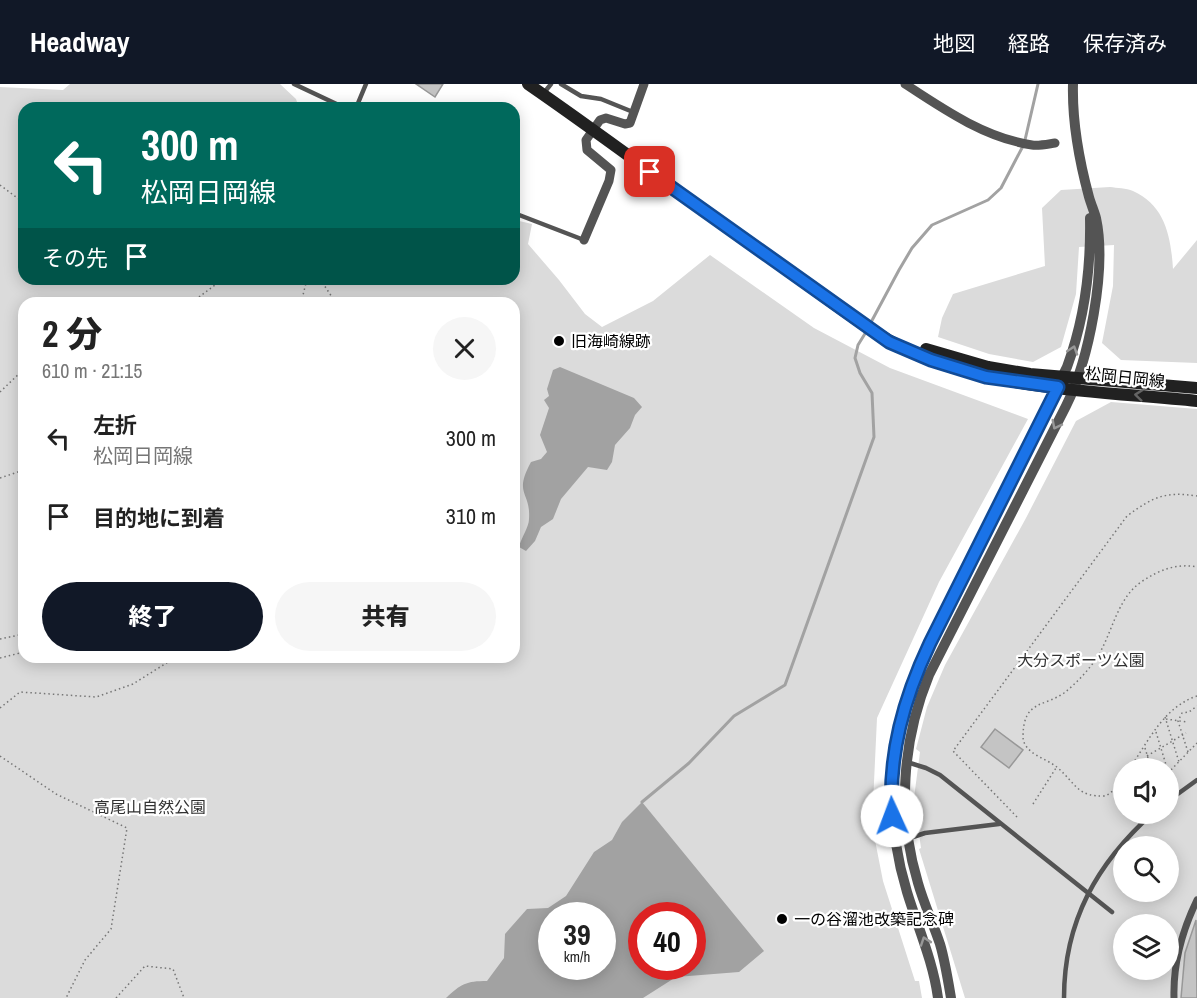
<!DOCTYPE html>
<html lang="ja">
<meta charset="utf-8">
<style>
:root{--surface:#fff;--page:#f6f6f6;--text:#222;--muted:#767676;--accent:#111827}
body{margin:0;font-family:"Archivo Narrow","Noto Sans JP",sans-serif;background:var(--page);color:var(--text);height:100vh;display:flex;flex-direction:column;font-size:22px;white-space:nowrap}
*{box-sizing:border-box;margin:0}
p{font-size:20px;color:var(--muted)}
.icon{flex:none;width:33px;height:33px;fill:none;stroke:currentColor;stroke-width:2;stroke-linecap:round;stroke-linejoin:round}
.map{position:relative;flex:1;overflow:hidden}
.details{position:absolute;left:18px;top:213px;width:502px;height:366px;display:flex;flex-direction:column;background:var(--surface);border-radius:18px;box-shadow:0 3px 15px #0003}
.details>*{flex:none}
.hud{position:absolute;left:18px;top:18px;width:502px;height:183px;border-radius:18px;box-shadow:0 3px 15px #0003;background:#00695c;color:#fff;overflow:hidden}
.tools{position:absolute;left:1113px;top:674px;display:grid;gap:12px}
.tools a{display:grid;place-items:center;width:66px;height:66px;border-radius:50%;background:var(--surface);box-shadow:0 3px 15px #0003;font-size:30px}
.speed{position:absolute;left:538px;top:818px;display:flex;gap:12px;font-size:30px;font-weight:700;text-align:center}
.speed>*{display:grid;place-content:center;width:78px;height:78px;border-radius:50%;background:var(--surface);box-shadow:0 3px 15px #0003;line-height:1}
.speed small{font-size:15px;font-weight:400}
.speed .limit{border:9px solid #d22;background:#fff;color:#111}
.pin{position:absolute;display:grid;place-items:center;width:51px;height:51px;color:#fff;margin:-26px;border-radius:12px;box-shadow:0 3px 9px #0006}
.me{position:absolute;width:66px;margin:-33px;rotate:358deg;stroke-linejoin:round;filter:drop-shadow(0 0 4px #0008)}
.turn{display:flex;align-items:center;gap:21px;height:126px;padding:0 24px;font-size:27px}
.turn .icon{width:78px;height:78px;stroke-width:2.5}
.turn b{display:block;font-size:42px;line-height:51px}
.then{display:flex;align-items:center;height:57px;padding:0 24px;background:#0003;gap:12px;font-size:22px}
.round{display:grid;place-items:center;flex:none;width:63px;height:63px;border-radius:32px;background:var(--page)}
.summary{display:flex;align-items:center;justify-content:space-between;height:102px;padding:0 24px}
h1{font-size:36px;font-weight:800;line-height:45px}
.cta{display:flex;gap:12px;margin-top:auto;padding:12px 24px}
.cta a{flex:1;height:69px;border-radius:36px;background:var(--accent);color:#fff;font-size:24px;font-weight:800;line-height:69px;text-align:center}
.cta a+a{background:var(--page);color:var(--text)}
ul{padding:0;list-style:none}
li{display:flex;align-items:center;gap:18px;height:78px;padding:0 24px}
li div{flex:1}
li b{display:block;font-size:22px}
li em{font-style:normal}
header{display:flex;align-items:center;gap:36px;box-sizing:border-box;height:84px;padding:0 30px;background:var(--accent);color:#fff}
header strong{font-size:28px}
nav{display:flex;gap:33px;margin-inline-start:auto;font-size:21px}
.map>svg:first-child{display:block}
</style>
<header>
<strong>Headway</strong>
<nav><a>地図</a><a>経路</a><a>保存済み</a></nav>
</header>
<div class="map">
<svg width="1197" height="914" viewBox="0 0 1197 914">
<rect width="100%" height="100%" fill="#fff"/>
<path fill="#dbdbdb" fill-rule="evenodd" d="M70 0H280L296 15 299 24H24V195H514L515 136 532 140 528 160 559 196 585 230 602 243 653 217 710 171 814 244 890 284 1028 335 939 498 877 634 872 741 883 797 915 897H919L922 914H0V3L63 6ZM24 219H514V573H24ZM552 831H603V882H552ZM642 831H693V882H642Z
M1110 103C1117 104 1126 104 1133 107 1165 121 1171 153 1173 185L1197 156V279L1121 276 1102 259 1113 202 1114 161 1079 163 1076 210 1061 263 1033 278 989 270 938 253 942 234 953 210 1045 182 1042 124 1061 106Z
M1111 318 1197 325V914H965L919 765 921 764 914 714 920 668 916 665 927 623 945 581 1026 434 1076 337ZM1124 684H1168V729H1124ZM1124 762H1168V807H1124ZM1124 840H1168V885H1124Z"/>
<path fill="#a2a2a2" fill-rule="evenodd" d="M560 283 634 314 642 323 635 331 630 344 615 361 612 378 607 386 588 383 561 415 553 435 541 443 535 457 526 467 519 463C521 454 529 443 529 435 531 407 513 411 531 378L541 375 547 368 540 351 549 324 544 316 549 312 547 305 553 286Z
M642 718 764 867 739 888 676 893 643 914H446C461 900 466 897 487 897L504 874 505 850 527 825 548 824 566 812 594 768 612 756 622 738ZM552 831H603V882H552ZM642 831H693V882H642Z"/>
<g fill="none" stroke-linecap="round" stroke-linejoin="round">
<path stroke="#a2a2a2" stroke-width="3" d="M1025 56 1038 0
M869 242 899 186 912 164 932 141 988 116 1001 104 1023 62
M642 718 689 679 734 632 785 601 874 353 872 309 860 289 855 274 858 261 866 248"/>
</g>
<path fill="#c4c4c4" stroke="#989898" stroke-width="1.5" d="M416 0H443L435 13Z
M995 645 1023 666 1009 684 981 663Z
M1196 836 1197 914H1181L1185 869Z"/>
<g fill="none" stroke-linecap="round" stroke-linejoin="round">
<path stroke="#767676" stroke-width="1.5" stroke-dasharray="1.5 3" stroke-linecap="butt" d="M0 101 24 119
M320 195 336 219
M187 219 195 216 223 195
M301 219 307 195
M0 308 24 285
M0 394 24 386
M0 555 24 550
M0 574 24 568
M0 624 20 608 96 613 133 600 176 573
M1165 633 1179 678
M1166 635 1187 638
M1156 648 1167 684
M1145 664 1151 684
M1188 668 1178 637 1182 629 1189 628 1197 622
M0 672 56 710 127 744 111 845 85 876 66 914
M1147 672 1186 649
M1130 684C1149 656 1164 623 1197 612
M1168 689 1197 659
M1124 694 1118 703 1106 712C1077 713 1077 701 1058 684 1047 674 1022 670 1023 651 1024 616 1044 623 1064 609 1073 602 1083 592 1090 583 1112 558 1113 518 1141 498 1159 486 1176 479 1197 483
M1033 720 1056 684
M1017 733 953 667 1127 432C1153 413 1165 407 1197 412
M116 914 145 882 173 885 184 914"/>
<path stroke="#545454" stroke-width="4.5" d="M294 0 345 24
M561 0 581 12 601 15 633 28
M543 10 551 0
M356 24 366 0
M514 129 584 156
M907 678 926 684 940 691 1112 828
M1168 717 1197 696
M910 754 925 749 999 740
M1064 914C1064 837 1097 779 1153 729"/>
<path stroke="#545454" stroke-width="7" d="M1174 914C1173 880 1182 847 1197 816"/>
<path stroke="#545454" stroke-width="9" d="M905 0C943 25 985 54 1032 61 1039 62 1048 60 1055 59
M584 156 609 97 611 86 587 66 586 56 600 36 606 34 625 40 630 39 644 0"/>
<path stroke="#545454" stroke-width="10" d="M938 914C933 877 918 844 907 808 883 729 889 650 922 575L1067 283C1085 234 1091 186 1090 134
M951 914C948 896 945 877 940 860 933 839 924 820 918 799 897 730 902 657 929 591L1066 322C1089 276 1107 185 1096 134 1094 127 1091 120 1089 113 1079 76 1072 38 1073 0"/>
<path stroke="#212121" stroke-width="12" d="M528 0C618 62 705 129 794 191 837 222 883 259 933 277 1016 307 1109 308 1197 317
M926 265 988 283 1030 290 1197 304"/>
</g>
<defs><path id="oneway-chevron" d="M-2-3.5L2.5 0L-2 3.5" fill="none" stroke-width="1.6" stroke-linecap="round" stroke-linejoin="round" transform="scale(1.5)"/></defs>
<g stroke="#989898">
<use href="#oneway-chevron" transform="translate(1073 266) rotate(-72)"/>
<use href="#oneway-chevron" transform="translate(1056 341) rotate(117)"/>
<use href="#oneway-chevron" transform="translate(925 857) rotate(-109)"/>
</g>
<use stroke="#646464" href="#oneway-chevron" transform="translate(1139 311) rotate(-174)"/>
<g fill="none" stroke-linecap="round" stroke-linejoin="round">
<defs>
<path id="route" d="M650 88 889 258 931 276 986 293 1058 303 930 559C904 614 888 670 892 732"/>
</defs>
<use href="#route" stroke="#114b97" stroke-width="15"/>
<use href="#route" stroke="#1a73e8" stroke-width="10"/>
</g>
<g fill="#000" stroke="#fff" stroke-width="2">
<circle cx="559" cy="257" r="6"/>
<circle cx="782" cy="835" r="6"/>
</g>
<g text-anchor="middle" dominant-baseline="central" stroke-width="4.5" stroke-linejoin="round" paint-order="stroke">
<g font-size="16" fill="#000" stroke="#fff" text-anchor="start">
<text x="571" y="257">旧海崎線跡</text>
<text x="794" y="835">一の谷溜池改築記念碑</text>
</g>
<g font-size="16" fill="#000" stroke="#fff">
<text transform="translate(1125 293) rotate(6)">松岡日岡線</text>
</g>
<g font-size="16" fill="#323232" stroke="#fff">
<text x="1081" y="576">大分スポーツ公園</text>
<text x="150" y="723">高尾山自然公園</text>
</g>
</g>
</svg>
<div class="tools">
<a><svg class="icon" aria-label="sound" viewBox="0 0 24 24"><path d="M4 9h4l5-4v14l-5-4H4zM17 9q2 3 0 6"/></svg></a>
<a><svg class="icon" aria-label="search" viewBox="0 0 24 24"><circle cx="10" cy="10" r="6"/><path d="M15 15l6 6"/></svg></a>
<a><svg class="icon" aria-label="layers" viewBox="0 0 24 24"><path d="M12 4l9 5-9 5-9-5zM3 14l9 5 9-5"/></svg></a>
</div>
<div class="speed"><div>39<small>km/h</small></div><div class="limit">40</div></div>
<div class="pin" style="left:650px;top:88px;background:#d93025"><svg class="icon" aria-label="arrive" viewBox="0 0 24 24"><path d="M6 21V4h12l-3 4 3 4H6"/></svg></div>
<svg class="me" style="left:892px;top:732px" viewBox="-20 -20 40 40"><circle r="19" fill="#fff"/><path d="M0-13L10 11 0 6-10 11z" fill="#1a73e8"/></svg>
<div class="hud">
<div class="turn"><svg class="icon" aria-label="left" viewBox="0 0 24 24"><path d="M17 20v-9H6M10 6l-5 5 5 5"/></svg><div><b>300 m</b>松岡日岡線</div></div>
<div class="then">その先<svg class="icon" aria-label="arrive" viewBox="0 0 24 24"><path d="M6 21V4h12l-3 4 3 4H6"/></svg></div>
</div>
<section class="details">
<div class="summary"><div><h1>2 分</h1><p>610 m · 21:15</p></div><a class="round"><svg class="icon" aria-label="close" viewBox="0 0 24 24"><path d="M6 6l12 12M18 6L6 18"/></svg></a></div>
<ul>
<li><svg class="icon" aria-label="left" viewBox="0 0 24 24"><path d="M17 20v-9H6M10 6l-5 5 5 5"/></svg><div><b>左折</b><p>松岡日岡線</p></div><em>300 m</em></li>
<li><svg class="icon" aria-label="arrive" viewBox="0 0 24 24"><path d="M6 21V4h12l-3 4 3 4H6"/></svg><div><b>目的地に到着</b></div><em>310 m</em></li>
</ul>
<div class="cta"><a>終了</a><a>共有</a></div>
</section>
</div>
